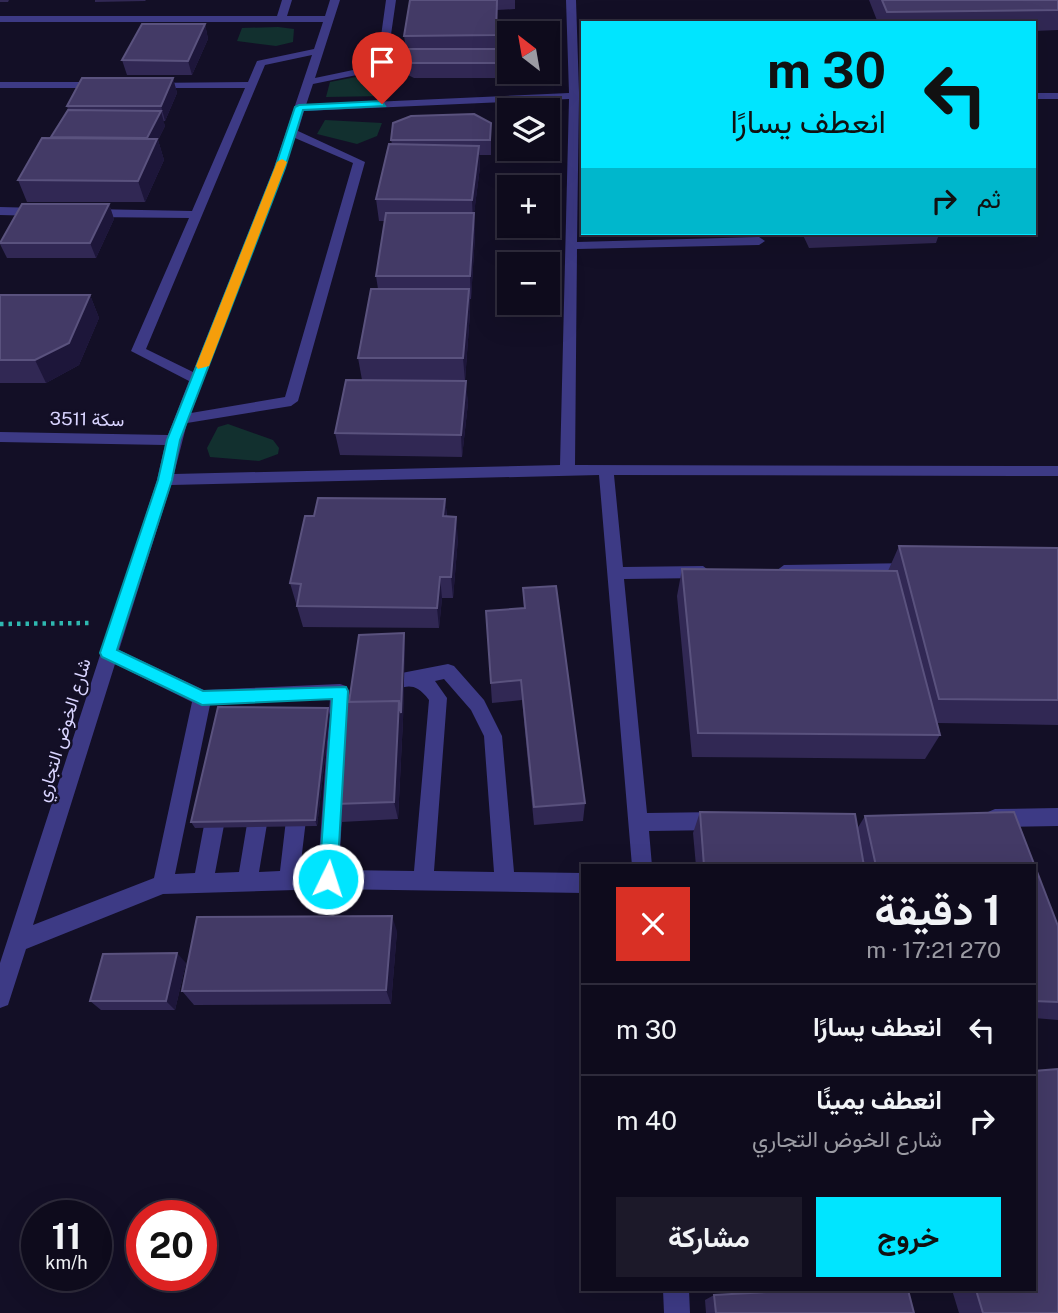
<!DOCTYPE html>
<html lang="ar">
<meta charset="utf-8">
<style>
:root{--surface:#0e0b1c;--page:#1c1929;--text:#f1f3f6;--muted:#9b9ba3;--line:#2e2b3b;--accent:#00e5ff}
body{margin:0;font-family:"Public Sans",Vazirmatn,sans-serif;background:var(--page);color:var(--text);direction:rtl;height:100vh;display:flex;flex-direction:column;font-size:26px;white-space:nowrap}
*{box-sizing:border-box;margin:0}
p{font-size:23px;color:var(--muted)}
.icon{flex:none;width:38px;height:38px;fill:none;stroke:currentColor;stroke-width:2;stroke-linecap:round;stroke-linejoin:round}
.map{position:relative;flex:1;overflow:hidden;direction:ltr}
.side{position:absolute;left:581px;top:864px;width:455px;height:427px;display:flex;flex-direction:column;background:var(--surface);border-radius:0px;box-shadow:0 7px 28px #0002,0 0 0 2px var(--line);direction:rtl}
.side>*{flex:none}
.banner{position:absolute;left:581px;top:21px;width:455px;height:214px;border-radius:0px;box-shadow:0 7px 28px #0002,0 0 0 2px var(--line);direction:rtl;background:#00e5ff;color:#111;overflow:hidden}
.needle{width:46px;rotate:329deg}
.controls{position:absolute;left:497px;top:21px;display:grid;gap:14px}
.controls a{display:grid;place-items:center;width:63px;height:63px;border-radius:0px;background:var(--surface);box-shadow:0 7px 28px #0002,0 0 0 2px var(--line);font-size:35px}
.speed{position:absolute;left:21px;top:1200px;display:flex;gap:14px;font-size:35px;font-weight:700;text-align:center}
.speed>*{display:grid;place-content:center;width:91px;height:91px;border-radius:50%;background:var(--surface);box-shadow:0 7px 28px #0002,0 0 0 2px var(--line);line-height:1}
.speed small{font-size:18px;font-weight:400}
.speed .limit{border:10px solid #d22;background:#fff;color:#111}
.pin{position:absolute;display:grid;place-items:center;width:60px;height:60px;color:#fff;margin:-72px -30px;border-radius:50% 50% 50% 0;rotate:-45deg;box-shadow:0 0 7px #0007}
.pin .icon{rotate:45deg}
.me{position:absolute;width:77px;margin:-38px;rotate:4deg;stroke-linejoin:round;filter:drop-shadow(0 0 5px #0008)}
.turn{display:flex;align-items:center;gap:24px;height:147px;padding:0 35px;font-size:32px}
.turn .icon{width:91px;height:91px;stroke-width:2.5}
.turn b{display:block;font-size:49px;line-height:60px}
.then{display:flex;align-items:center;height:66px;padding:0 35px;background:#0003;gap:14px;font-size:26px}
.round{display:grid;place-items:center;flex:none;width:74px;height:74px;border-radius:0px;background:var(--page)}
.head{display:flex;align-items:center;justify-content:space-between;height:119px;padding:0 35px}
h1{font-size:42px;font-weight:700;line-height:52px}
.button{display:flex;gap:14px;margin-top:auto;padding:14px 35px}
.button a{flex:1;height:80px;border-radius:0px;background:var(--accent);color:#111;font-size:28px;font-weight:700;line-height:80px;text-align:center}
.button a+a{background:var(--page);color:var(--text)}
ul{padding:0;list-style:none}
li{display:flex;align-items:center;gap:21px;height:91px;padding:0 35px;border-top:2px solid var(--line)}
li div{flex:1}
li b{display:block;font-size:26px}
li em{font-style:normal}
.map>svg:first-child{display:block}
</style>
<div class="map">
<svg width="1058" height="1313" viewBox="0 0 1058 1313">
<rect width="100%" height="100%" fill="#130f26"/>
<path fill="#12302f" d="M278 27 294 29 293 42 276 46 237 41 242 28Z
M356 77 387 86 384 96 326 97 330 82Z
M325 120 382 123 377 136 357 144 317 134Z
M228 424 273 440 279 448 278 454 259 461 210 457 207 448 218 427Z"/>
<g fill="none" stroke-linecap="round" stroke-linejoin="round">
<path stroke="#2fb8b0" stroke-width="4.5" stroke-dasharray="3.5 5" stroke-linecap="butt" d="M0 624 89 623"/>
<path fill="#3d3a85" fill-rule="evenodd" d="M282 0H292L287 16H325L330 0H340L315 78 377 65 386 0H396L386 69 313 84 306 105 569 93 566 0H576L579 92H583V98H579L577 242 759 237 765 241 759 245 577 249 575 465 1058 466V476L614 475 623 567 703 566 711 572 703 578 624 579 647 813 719 812 726 815 729 821 726 827 719 830 649 831 652 866H632L599 475 171 485 119 650 204 690 340 684 346 686 349 691 339 870 414 871 429 700C408 672 399 698 375 689L372 684 375 679 381 677 448 664 454 666 484 700 502 736 514 872 583 873V893L328 889 163 894 26 949 8 1005 0 1008V963L157 480 165 445 0 442V432L168 435 189 381 131 351 189 218 91 217 85 213 91 209 192 211 245 88H150L145 85 146 83 248 82 257 61 314 49 323 22H0V16H277ZM312 55 274 168 193 372 146 349 265 65ZM569 99 560 465 174 474 187 423 291 406 298 401 365 162 298 131 304 111ZM295 138 353 163 285 397 191 413ZM115 664 192 702 154 878 33 925ZM444 679 471 710 484 736 494 872 434 871 447 698 435 681ZM330 699 318 870H300L308 803 305 797 298 794 291 797 288 803 280 871 259 872 270 806 267 800 260 797 253 800 250 806 239 872 215 873 228 804 225 798 218 795 211 798 208 804 195 873 175 874 210 705Z
M0 82H101L106 85 101 88H0Z
M1034 93H1058V99H1034Z
M0 207 39 208 45 212 39 216 0 215Z
M913 563 921 569 913 575 784 577 776 571 784 565Z
M1058 808V826L995 827 988 824 985 818 988 812 995 809Z
M663 1290H689L690 1313H664Z"/>
</g>
<path fill="#312854" d="M0 0H9L8 2H0Z
M95 0H146L145 1 95 2Z
M410 0H515V9L497 10V49H506V78H414L404 73 403 58 406 49 404 36Z
M869 0H1058V30L1034 31V23H878Z
M205 24 208 39 192 75H127L122 60Z
M173 78 177 93 165 121H163L165 126 158 140 164 160 145 202H27L18 180 52 138 51 137 68 110 67 106Z
M491 123V155H479L480 167 474 213 475 235 471 299H470V312L465 381 468 403 462 457 340 455 335 433 362 380 358 358 378 289 376 276 385 221H379L376 199 392 144 391 140Z
M109 204 114 219 96 258H7L0 244V242Z
M802 233H964L939 234 936 243 809 248Z
M0 295H90L99 318 79 365 46 383H0Z
M445 499 447 516 458 538 453 598H442L439 628 303 627 290 583 314 516Z
M899 546 1058 548V725L937 723 940 735 925 759 692 757 677 596 682 569 888 571Z
M523 588 585 803 583 821 534 825 522 700 492 703 486 611 524 609Z
M404 633 405 640 403 720 398 819 341 822 335 804 349 702Z
M330 715 317 826 195 828 191 822Z
M700 812 855 814 857 829 865 816 1014 812 1058 926V1020L1034 1018V866H696L693 833Z
M397 931 391 1004 194 1005 182 991Z
M186 963 175 1010H101L90 1001Z
M952 1290H1034L1058 1313H959Z
M714 1295 914 1313H706L705 1300Z"/>
<path fill="#1d163a" d="M497 0V56L496 35Z
M205 24 208 39 192 75 188 61Z
M173 78 177 93 165 121 161 106Z
M161 111 165 126 158 140 164 160 145 202 138 181 147 138Z
M479 146 480 167 473 222 472 200Z
M109 204 114 219 96 258 90 243Z
M474 213 475 235 471 299 470 276Z
M469 289 470 312 465 381 463 358Z
M90 295 99 318 79 365 46 383 35 360Z
M466 381 468 403 462 457 461 435Z
M445 499 447 521 443 516Z
M456 517 458 538 453 598 451 577Z
M440 577 442 598 439 628 437 608Z
M404 633 405 640 403 720 398 819 394 802 399 701Z
M328 708 330 715 317 826 315 820Z
M392 916 397 931 391 1004 386 990Z
M177 953 186 963 175 1010 166 1001Z"/>
<path fill="#433a66" stroke="#5a527e" stroke-width="2" d="M410 0H497L496 35 404 36Z
M882 0H1058V10L887 12Z
M142 24H205L188 61 122 60Z
M405 49H506V63H412L403 58Z
M82 78H173L161 106H67Z
M68 110 161 111 147 138 51 137Z
M474 114 491 123 490 140H391L393 123 411 116Z
M42 138 157 139 138 181 18 180Z
M389 144 479 146 472 200 376 199Z
M22 204H109L90 243H0Z
M386 213H474L470 276H376Z
M371 289H469L463 358H358Z
M0 295H90L69 343 35 360H0Z
M346 380 466 381 461 435 335 433Z
M318 498 445 499 443 516 456 517 451 577H440L437 608 297 606 301 584 290 583 305 516H314Z
M899 546 1058 548V700L939 699Z
M682 569 897 571 940 735 698 733Z
M556 586 585 803 534 807 521 680 491 683 486 611 525 608 523 588Z
M404 633 401 713 399 701 349 702 359 635Z
M399 701 394 802 335 804 344 702Z
M218 707 328 708 315 820 191 822Z
M700 812 855 814 864 866H704Z
M1014 812 1058 926V1002L1034 1001V866H876L865 816Z
M392 916 386 990 182 991 197 917Z
M177 953 166 1001H90L103 954Z
M1058 1069V1313H983L976 1290H1034V1071Z
M804 1290H908L914 1313H716L714 1295Z"/>
<path fill="#00e5ff" stroke="#0095a6" stroke-width="2" d="M382 101 385 106 303 110 285 168 180 440 172 480 117 650 203 691 346 687 348 691 337 879 334 885 328 888 321 885 319 879 332 699 202 705 102 657 100 653 158 480 167 440 275 168 295 107 299 105Z"/>
<path fill="#f59e0b" d="M282 159 287 162 209 366 198 369 196 366 277 162Z"/>
<g text-anchor="middle" dominant-baseline="central" stroke-width="5" stroke-linejoin="round" paint-order="stroke">
<g font-size="18" fill="#d9d4ff" stroke="#130f26">
<text transform="translate(87 419) rotate(1)">سكة 3511</text>
<text transform="translate(63 730) rotate(-73)">شارع الخوض التجاري</text>
</g>
</g>
</svg>
<div class="controls">
<a><svg class="needle" viewBox="-14 -14 28 28"><path d="M0-13l5 13h-10z" fill="#e53935"/><path d="M0 13l5-13h-10z" fill="#9b9ba3"/></svg></a>
<a><svg class="icon" aria-label="layers" viewBox="0 0 24 24"><path d="M12 4l9 5-9 5-9-5zM3 14l9 5 9-5"/></svg></a>
<a>+</a>
<a>−</a>
</div>
<div class="speed"><div>11<small>km/h</small></div><div class="limit">20</div></div>
<div class="pin" style="left:382px;top:104px;background:#d93025"><svg class="icon" aria-label="arrive" viewBox="0 0 24 24"><path d="M6 21V4h12l-3 4 3 4H6"/></svg></div>
<svg class="me" style="left:328px;top:879px" viewBox="-20 -20 40 40"><circle r="17" fill="#00e5ff" stroke="#fff" stroke-width="3"/><path d="M0-11L8 9 0 5-8 9z" fill="#fff"/></svg>
<div class="banner">
<div class="turn"><svg class="icon" aria-label="left" viewBox="0 0 24 24"><path d="M17 20v-9H6M10 6l-5 5 5 5"/></svg><div><b>30 m</b>انعطف يسارًا</div></div>
<div class="then">ثم<svg class="icon" aria-label="right" viewBox="0 0 24 24"><path d="M7 20v-9h11M14 6l5 5-5 5"/></svg></div>
</div>
<section class="side">
<div class="head"><div><h1>1 دقيقة</h1><p>270 m · 17:21</p></div><a class="round" style="background:#d93025;color:#fff"><svg class="icon" aria-label="close" viewBox="0 0 24 24"><path d="M6 6l12 12M18 6L6 18"/></svg></a></div>
<ul>
<li><svg class="icon" aria-label="left" viewBox="0 0 24 24"><path d="M17 20v-9H6M10 6l-5 5 5 5"/></svg><div><b>انعطف يسارًا</b></div><em>30 m</em></li>
<li><svg class="icon" aria-label="right" viewBox="0 0 24 24"><path d="M7 20v-9h11M14 6l5 5-5 5"/></svg><div><b>انعطف يمينًا</b><p>شارع الخوض التجاري</p></div><em>40 m</em></li>
</ul>
<div class="button"><a>خروج</a><a>مشاركة</a></div>
</section>
</div>
